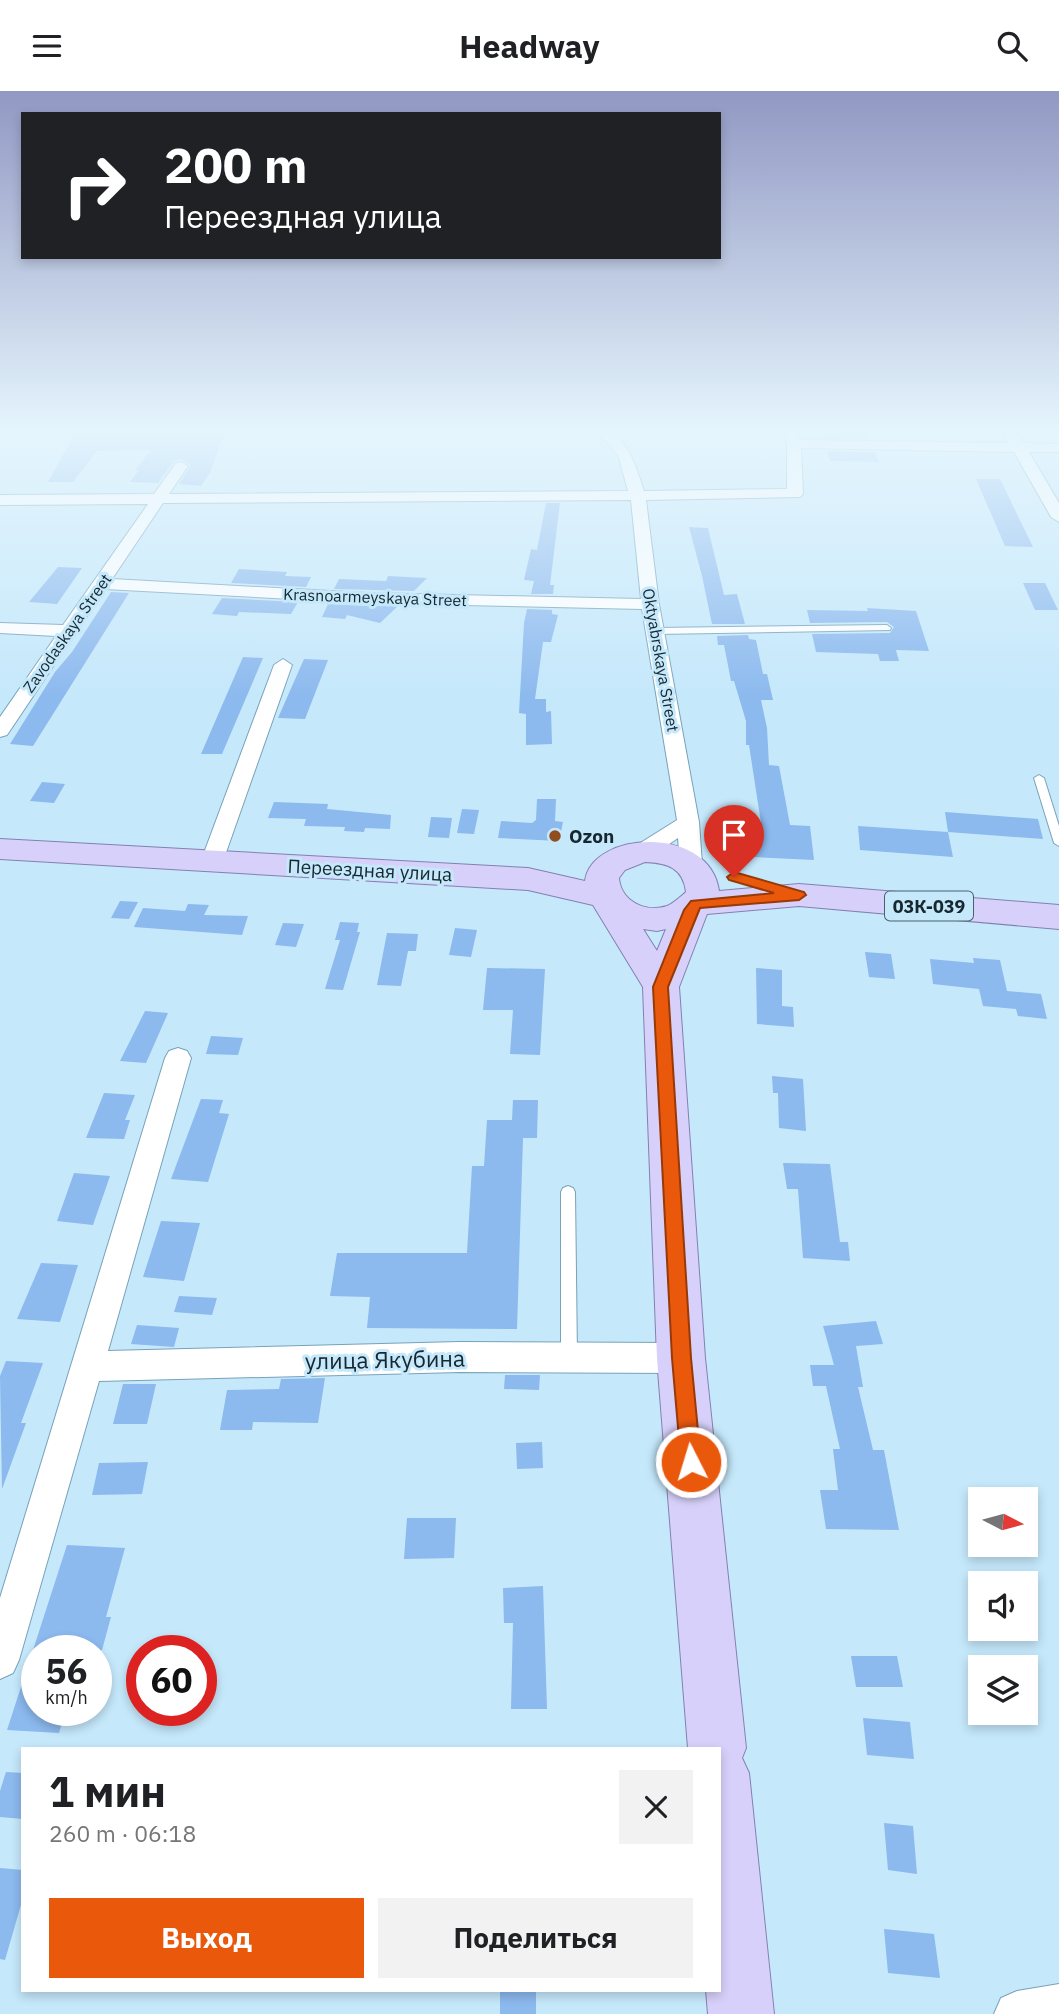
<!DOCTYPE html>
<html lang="ru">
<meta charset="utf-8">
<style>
:root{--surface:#fff;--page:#f2f2f2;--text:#202124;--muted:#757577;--accent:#ea580c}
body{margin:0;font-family:"IBM Plex Sans",sans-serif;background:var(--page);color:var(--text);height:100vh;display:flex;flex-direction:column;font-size:26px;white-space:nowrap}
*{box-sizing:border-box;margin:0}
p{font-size:23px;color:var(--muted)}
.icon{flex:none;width:38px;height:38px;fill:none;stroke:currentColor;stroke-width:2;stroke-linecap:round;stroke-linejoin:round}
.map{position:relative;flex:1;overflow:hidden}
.panel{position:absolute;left:21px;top:1656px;width:700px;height:245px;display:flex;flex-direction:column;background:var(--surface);border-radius:0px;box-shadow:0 4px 10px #0003}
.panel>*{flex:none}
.banner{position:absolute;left:21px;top:21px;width:700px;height:147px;border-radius:0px;box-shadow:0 4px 10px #0003;background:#202124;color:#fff;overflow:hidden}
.needle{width:46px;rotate:96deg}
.controls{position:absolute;left:968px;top:1396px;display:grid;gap:14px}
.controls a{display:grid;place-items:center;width:70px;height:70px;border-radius:0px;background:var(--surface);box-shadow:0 4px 10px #0003;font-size:35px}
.speed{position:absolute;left:21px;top:1544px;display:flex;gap:14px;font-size:35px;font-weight:700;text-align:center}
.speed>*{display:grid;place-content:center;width:91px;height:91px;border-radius:50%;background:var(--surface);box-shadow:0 4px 10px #0003;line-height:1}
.speed small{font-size:18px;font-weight:400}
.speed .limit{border:10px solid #d22;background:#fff;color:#111}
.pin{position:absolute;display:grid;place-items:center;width:60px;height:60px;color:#fff;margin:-72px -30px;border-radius:50% 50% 50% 0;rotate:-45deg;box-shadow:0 0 7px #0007}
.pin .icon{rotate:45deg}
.me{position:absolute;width:77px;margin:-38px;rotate:355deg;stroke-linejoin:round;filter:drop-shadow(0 0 5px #0008)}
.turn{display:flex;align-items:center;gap:24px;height:147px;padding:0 28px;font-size:32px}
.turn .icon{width:91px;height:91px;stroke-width:2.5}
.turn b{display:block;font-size:49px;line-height:60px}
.round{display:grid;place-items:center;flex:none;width:74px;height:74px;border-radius:0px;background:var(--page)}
.headline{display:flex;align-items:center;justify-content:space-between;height:119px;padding:0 28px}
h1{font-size:42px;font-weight:700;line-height:52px}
.primary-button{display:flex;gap:14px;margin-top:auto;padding:14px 28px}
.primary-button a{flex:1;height:80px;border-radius:0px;background:var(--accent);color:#fff;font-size:28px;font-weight:700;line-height:80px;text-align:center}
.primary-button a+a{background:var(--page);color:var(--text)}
header{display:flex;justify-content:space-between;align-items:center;height:91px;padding:0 28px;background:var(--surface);font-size:32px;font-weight:700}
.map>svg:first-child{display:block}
</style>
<header><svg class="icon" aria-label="menu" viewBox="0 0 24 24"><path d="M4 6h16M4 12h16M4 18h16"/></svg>Headway<svg class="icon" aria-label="search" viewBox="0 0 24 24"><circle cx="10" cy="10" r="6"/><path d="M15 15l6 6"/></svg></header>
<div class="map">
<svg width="1059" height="1923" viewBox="0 0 1059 1923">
<rect width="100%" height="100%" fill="#c5e8fb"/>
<path fill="#8cb9ee" d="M78 337H226L210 382 201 395 179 393 191 374 180 368 174 370 158 392 130 391 139 379H135L151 359 97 360 73 391H48Z
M821 337H866L870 347H824Z
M827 360 875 361 879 371 830 370Z
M976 388H1000L1033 456 1005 455Z
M546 412H560L550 494H554L553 503H531L534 490 524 489 531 458 537 459Z
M689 436 708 437 724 504 737 503 745 533H712L702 485Z
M58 476 82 477 57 513 29 511Z
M239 478 287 481 285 485 311 486 306 496 231 492Z
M388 485 427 487 414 500 334 498 339 488 386 490Z
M1023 492H1045L1058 519H1035Z
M111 501 129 502 33 655 10 653 55 581 72 561Z
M222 507 298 511 291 523 239 521 237 525 212 523Z
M328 513 367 515H398L380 532 347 524 345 528 322 526Z
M867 517 916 520 929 560 896 559 899 570H880L878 563 816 561 812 543 890 542 894 536 887 531 810 532 807 519 868 520Z
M527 518 552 519V523L558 524 551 551H543L535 608H546V621L551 620 552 653 526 654V623L519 622 524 532Z
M748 544 749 548 756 549 763 583H767L773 609H761L767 637 769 674 779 675 790 734 810 735 814 769 754 766 752 732H761L749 654H746V630L734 590H731L724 554H718L717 545Z
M243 566 263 567 222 663H201Z
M304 568 328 569 305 628 278 627Z
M42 691 65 693 54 712 30 710Z
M537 708H556L555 730 563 731 559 750 498 747 501 730 532 732 536 729Z
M274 711 328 713 327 718 391 724 390 738 365 737 364 741 344 740 345 736 304 735 306 728 268 727Z
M462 718 479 719 474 743 457 742Z
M945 721 1038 728 1043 748 948 741Z
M431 726 452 727 449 747 428 746Z
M858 735 948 741 953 766 860 759Z
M120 810 138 811 129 828 111 827Z
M188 813 209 814 204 824 248 825 242 844 134 836 143 817 185 820Z
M340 831 359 832 357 841H360L343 899 325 898 340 849H335Z
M283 832 304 833 296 856 275 854Z
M455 837 477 839 471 866 449 864Z
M387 842 418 843 416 860H408L401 895 377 894Z
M865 861 891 863 895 888 869 886Z
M973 867 1000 869 1007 900 1041 903 1047 928 1018 925 1016 918 983 915 979 898 933 893 930 868 974 872Z
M487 877 545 878 540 964 510 963 513 919H483Z
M756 877 782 879V915L793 916 794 936 757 933Z
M145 920 168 922 146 972 120 970Z
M211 945 243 947 238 964 206 963Z
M772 985 803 988 806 1040 779 1037 778 1002H773Z
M104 1002 135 1004 125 1029H130L124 1048 86 1047Z
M201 1008 223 1009 219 1022 229 1023 208 1091 171 1088Z
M513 1009H538L537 1047H523L517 1238 367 1237 370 1206 330 1205 337 1162H467L472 1075H484L487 1029H512Z
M783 1072 830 1073 840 1151H848L850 1170 803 1167 798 1098H787Z
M74 1082 110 1085 93 1134 57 1130Z
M161 1130 200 1132 184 1190 143 1186Z
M41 1172 78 1174 60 1231 17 1228Z
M179 1205 217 1207 212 1224 174 1221Z
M876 1230 883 1253 856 1255 863 1296H858L873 1359H884L899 1439 826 1438 820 1399H838L833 1358H840L826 1295H813L810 1274H834L823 1235Z
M137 1234 179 1237 174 1256 131 1253Z
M6 1270 43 1272 21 1332H26L2 1398 0 1285Z
M505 1284H540L539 1299 504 1298Z
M325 1287 318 1332 253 1331 252 1339H220L227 1299 279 1298 281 1288Z
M123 1293H156L147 1333H113Z
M542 1351 543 1377 517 1378 516 1352Z
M148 1371 142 1403 92 1404 99 1372Z
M407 1427H456L454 1467 404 1468Z
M67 1454 125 1457 106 1526H111L102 1559H33Z
M543 1495 547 1618H511L513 1532H504L503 1497Z
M32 1562H37V1619H66L59 1642 7 1639Z
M851 1565H897L903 1596H856Z
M863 1627 910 1631 914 1668 867 1664Z
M6 1681 23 1682V1728L0 1726V1700Z
M884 1732 913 1735 917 1783 888 1779Z
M0 1777 23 1779V1807L5 1869 0 1868Z
M884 1838 934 1843 940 1887 888 1882Z
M500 1899H536V1923H500Z"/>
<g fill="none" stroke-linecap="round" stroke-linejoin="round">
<defs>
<path id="lane" d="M887 534 891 537 890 539 656 543 652 540 656 537Z
M1039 684 1044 687 1059 735V755L1054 752 1034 687Z
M568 1095 573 1097 575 1101 577 1266 574 1271 569 1273 564 1271 561 1266V1101L563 1097Z"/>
<path id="street" d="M590 337C624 334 635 372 644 400L787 398V353L782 337H796L800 349 1009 352 1001 337H1015L1024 352 1059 353V361H1029L1059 412V431L1051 426 1014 361 801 357 803 403 800 406 646 409 659 513 699 731 702 773 699 778 691 780 683 778 680 773 678 747 650 766H634L631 761 634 756 677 729 642 518 367 512 105 498 7 644 0 646V626L56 545 0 542V532L63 534 148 413 0 414V404L154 403 176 372 181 371 188 375 169 403 628 400 619 367 609 353ZM631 409 641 508 367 502 112 488 163 412Z
M283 568 292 574 223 770 220 775H204L201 770 274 574Z
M178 957 187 960 191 967 108 1260 460 1251 681 1252 692 1257 697 1267 692 1277 681 1282 460 1281 99 1290 19 1569 13 1582 0 1588V1507L165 967 169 960Z
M1059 1893V1923H994L1001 1907 1017 1900Z"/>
<path id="primary" d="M0 748 528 777 585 790C591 740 710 733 719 800L799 793 1059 814V838L799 815 707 823 679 896 705 1267 746 1657 742 1667 749 1682 774 1923H708L706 1899H719V1657H688L657 1267 643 896 593 814 528 799 0 768ZM645 771C668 772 683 777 686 801 680 806 674 812 667 815 645 822 621 810 619 787L625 779ZM643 838 657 840 666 838 657 860Z"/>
</defs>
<use href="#lane" stroke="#78a2b9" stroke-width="2"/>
<use href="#street" stroke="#78a2b9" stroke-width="2"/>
<use href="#primary" stroke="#8380b1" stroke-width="2"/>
<use href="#lane" fill="#fff" fill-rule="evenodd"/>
<use href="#street" fill="#fff" fill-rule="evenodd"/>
<use href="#primary" fill="#d7d0fa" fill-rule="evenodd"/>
</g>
<linearGradient id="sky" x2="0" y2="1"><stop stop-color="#9198c3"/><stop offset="0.56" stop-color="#e5f5fd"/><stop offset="1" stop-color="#e5f5fd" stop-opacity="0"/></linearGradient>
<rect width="1059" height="606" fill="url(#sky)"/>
<path fill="#ea580c" stroke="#983908" stroke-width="2" d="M734 781 804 801 806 804 799 809 700 817 668 896 691 1267 701 1371 698 1378 691 1381 684 1378 681 1371 672 1267 653 896 684 819 691 810 774 802 729 789 727 786Z"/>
<circle fill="#904d1e" stroke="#c5e8fb" stroke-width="2.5" cx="555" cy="745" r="7"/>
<g text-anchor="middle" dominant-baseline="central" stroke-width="6" stroke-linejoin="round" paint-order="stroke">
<g font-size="16" fill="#162730" stroke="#c5e8fb">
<text transform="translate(375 506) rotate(2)">Krasnoarmeyskaya Street</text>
<text transform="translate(67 542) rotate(-55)">Zavodaskaya Street</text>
<text transform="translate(661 569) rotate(80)">Oktyabrskaya Street</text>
</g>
<rect fill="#c5e8fb" stroke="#4a616d" stroke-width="2" x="885" y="800.5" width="88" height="29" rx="5"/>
<g font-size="18" font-weight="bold" fill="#162730">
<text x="929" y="815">03К-039</text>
</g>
<g font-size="19" font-weight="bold" fill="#162730" stroke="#c5e8fb" text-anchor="start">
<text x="569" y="745">Ozon</text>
</g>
<g font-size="19" fill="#162730" stroke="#c5e8fb">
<text transform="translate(370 779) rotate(3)">Переездная улица</text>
</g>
<g font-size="23" fill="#162730" stroke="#c5e8fb">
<text transform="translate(385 1268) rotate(-1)">улица Якубина</text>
</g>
</g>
</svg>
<div class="controls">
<a><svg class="needle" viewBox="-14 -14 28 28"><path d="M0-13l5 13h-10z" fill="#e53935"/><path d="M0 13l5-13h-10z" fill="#757577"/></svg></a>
<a><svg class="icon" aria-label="sound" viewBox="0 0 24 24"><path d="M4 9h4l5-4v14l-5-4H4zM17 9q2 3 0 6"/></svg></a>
<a><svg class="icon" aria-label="layers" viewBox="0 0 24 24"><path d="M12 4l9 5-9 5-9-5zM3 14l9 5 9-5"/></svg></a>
</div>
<div class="speed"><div>56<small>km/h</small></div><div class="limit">60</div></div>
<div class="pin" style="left:734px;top:786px;background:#d93025"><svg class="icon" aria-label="arrive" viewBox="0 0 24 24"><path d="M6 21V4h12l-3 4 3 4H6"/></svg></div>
<svg class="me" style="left:691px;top:1371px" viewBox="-20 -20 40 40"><circle r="17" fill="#ea580c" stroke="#fff" stroke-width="3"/><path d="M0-11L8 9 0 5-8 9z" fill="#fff"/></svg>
<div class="banner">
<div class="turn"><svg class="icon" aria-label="right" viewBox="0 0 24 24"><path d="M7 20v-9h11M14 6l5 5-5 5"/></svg><div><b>200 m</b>Переездная улица</div></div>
</div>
<section class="panel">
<div class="headline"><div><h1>1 мин</h1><p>260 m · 06:18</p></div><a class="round"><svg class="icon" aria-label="close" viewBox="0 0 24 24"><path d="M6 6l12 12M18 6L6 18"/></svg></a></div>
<div class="primary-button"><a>Выход</a><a>Поделиться</a></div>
</section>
</div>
